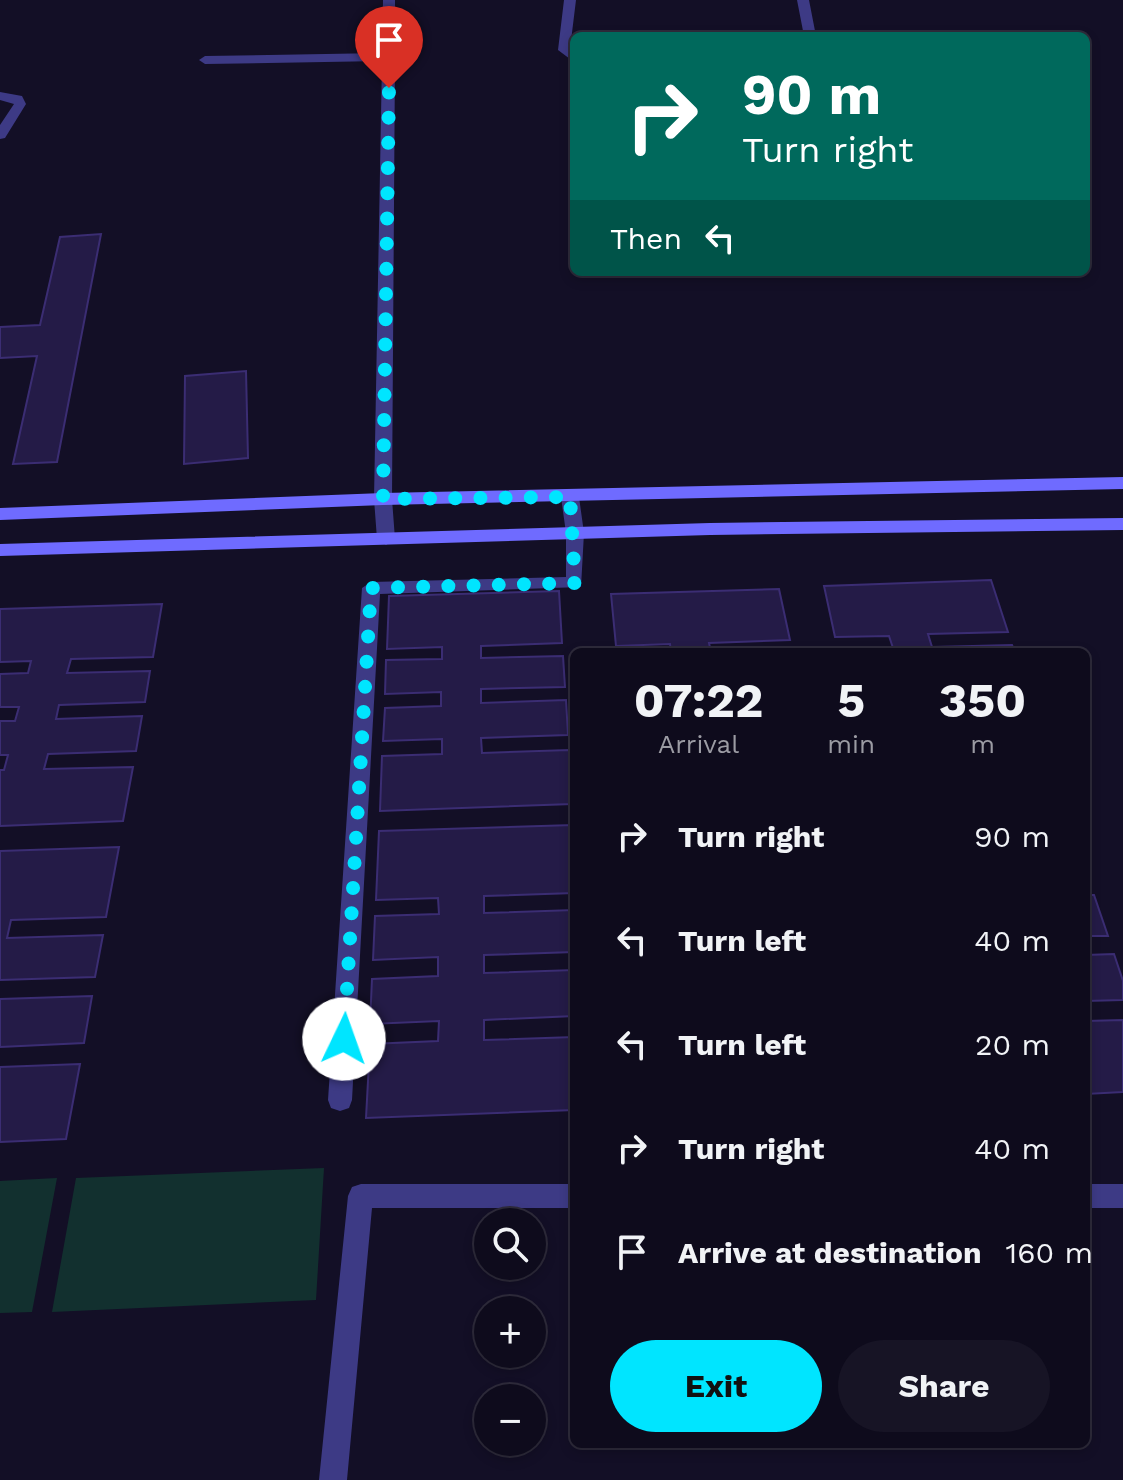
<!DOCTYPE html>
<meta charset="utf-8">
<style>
:root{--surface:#0e0b1c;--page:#171425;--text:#f1f3f6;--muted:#9b9ba3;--line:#2e2b3b;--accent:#00e5ff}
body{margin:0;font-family:"Work Sans",sans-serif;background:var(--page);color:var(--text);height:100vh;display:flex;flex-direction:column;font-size:30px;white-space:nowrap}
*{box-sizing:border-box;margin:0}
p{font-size:26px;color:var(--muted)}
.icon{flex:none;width:44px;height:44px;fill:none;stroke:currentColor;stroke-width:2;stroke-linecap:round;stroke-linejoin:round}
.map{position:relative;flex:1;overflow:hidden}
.drawer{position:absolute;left:570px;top:648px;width:520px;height:800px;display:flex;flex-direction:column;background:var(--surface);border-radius:12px;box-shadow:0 4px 12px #0003,0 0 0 2px var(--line)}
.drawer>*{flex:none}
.guide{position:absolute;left:570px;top:32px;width:520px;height:244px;border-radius:12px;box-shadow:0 4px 12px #0003,0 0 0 2px var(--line);background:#00695c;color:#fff;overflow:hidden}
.tools{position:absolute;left:474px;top:1208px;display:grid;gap:16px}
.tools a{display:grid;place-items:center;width:72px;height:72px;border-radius:50%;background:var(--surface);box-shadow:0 4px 12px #0003,0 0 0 2px var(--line);font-size:40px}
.pin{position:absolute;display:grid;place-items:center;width:68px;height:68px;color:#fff;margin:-82px -34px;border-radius:50% 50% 50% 0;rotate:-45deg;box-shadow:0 0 8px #0007}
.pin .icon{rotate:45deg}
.me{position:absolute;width:88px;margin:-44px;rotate:3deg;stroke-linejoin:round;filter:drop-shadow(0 0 6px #0008)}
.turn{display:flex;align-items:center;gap:28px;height:168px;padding:0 40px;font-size:36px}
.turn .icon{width:104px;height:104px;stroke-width:2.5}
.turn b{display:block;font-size:56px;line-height:68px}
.then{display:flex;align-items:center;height:76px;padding:0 40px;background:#0003;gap:16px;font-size:30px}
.eta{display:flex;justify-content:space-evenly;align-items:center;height:136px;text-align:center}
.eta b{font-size:48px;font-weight:700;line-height:56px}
.action{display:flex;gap:16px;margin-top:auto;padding:16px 40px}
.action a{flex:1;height:92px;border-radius:48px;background:var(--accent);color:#111;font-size:32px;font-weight:700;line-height:92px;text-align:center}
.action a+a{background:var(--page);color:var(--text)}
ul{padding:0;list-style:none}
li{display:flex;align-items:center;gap:24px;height:104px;padding:0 40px}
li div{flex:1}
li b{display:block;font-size:30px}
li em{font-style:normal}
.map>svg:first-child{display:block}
</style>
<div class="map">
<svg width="1123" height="1480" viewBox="0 0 1123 1480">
<rect width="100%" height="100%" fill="#130f26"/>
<path fill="#12302f" d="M324 1168 316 1300 52 1312 76 1178Z
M57 1178 32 1312 0 1313V1181Z"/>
<path fill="#241b47" stroke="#3b2d73" stroke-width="2" d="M101 234 57 462 13 464 37 356 0 358V327L40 325 60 237Z
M246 371 248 458 184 464 185 376Z
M991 580 1008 632 928 634 932 647 1012 645 1015 652H839L893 648 889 636 835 637 824 586Z
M779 589 790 640 709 643 711 652H671L670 644 616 646 611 594Z
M559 591 562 643 481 646V658L563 656 565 687 481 689V703L566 700 568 735 481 738 482 753 569 750 572 804 380 811 382 756 442 754V739L383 741 385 708 441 706V692L385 694 386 660 442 659V647L387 649 389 596Z
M162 604 153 657 71 659 67 673 150 671 145 702 59 705 56 719 142 716 136 751 48 754 44 769 133 767 123 821 0 826V770H4L8 755H0V721H15L19 707H0V674L28 673 31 661 0 662V609Z
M573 825 574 893 484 896V913L574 910V952L484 955V973L574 970V1016L484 1020V1040L574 1037V1110L366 1118 370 1044 438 1041 439 1021 370 1024 372 979 438 976V957L373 960 375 916 439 914 438 898 376 900 379 831Z
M119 847 106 917 11 920 7 938 103 935 95 977 0 980V851Z
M1086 895H1094L1108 936H1086Z
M1114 954 1123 981V1000L1086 1001V955Z
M92 996 84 1043 0 1047V999Z
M1123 1020V1092L1086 1094V1021Z
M80 1064 66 1139 0 1142V1067Z"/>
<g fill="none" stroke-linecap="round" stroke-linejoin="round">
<path fill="#3d3a85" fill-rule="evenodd" d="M0 92 22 96 26 104 5 138 0 139V125L14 104 0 100Z
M575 527 584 533 581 587 380 594 352 1100 349 1108 340 1111 331 1108 328 1100 362 588 371 582 566 577V533Z"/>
<path fill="#3d3a85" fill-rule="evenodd" d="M383 0H395V57L392 499 395 539 386 545 377 539 374 499 382 61 205 64 199 60 205 56 382 53Z
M564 0H576L570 49 574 52V62L558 50Z
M797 0H809L816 36H804Z
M570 491 579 497 584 533 575 539 566 533 561 497Z
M361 1184H574V1208H372L347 1480H319L348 1196 352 1187Z
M1086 1184H1123V1208H1086Z"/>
<path fill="#6f6bff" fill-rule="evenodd" d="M1123 477V489L383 505 0 520V508L383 493Z
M1123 518V530L710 535 0 556V544L710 523Z"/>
</g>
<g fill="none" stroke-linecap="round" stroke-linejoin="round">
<path stroke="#00e5ff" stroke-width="14" stroke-dasharray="0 25.2" d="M344 1039 371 588 575 583 570 497 383 499 389 88"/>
</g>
</svg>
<div class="tools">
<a><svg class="icon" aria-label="search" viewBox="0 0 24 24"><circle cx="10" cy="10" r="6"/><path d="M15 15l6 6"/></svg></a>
<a>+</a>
<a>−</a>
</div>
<div class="pin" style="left:389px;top:88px;background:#d93025"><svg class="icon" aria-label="arrive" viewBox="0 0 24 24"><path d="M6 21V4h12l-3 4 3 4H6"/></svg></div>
<svg class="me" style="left:344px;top:1039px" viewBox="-20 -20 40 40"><circle r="19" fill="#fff"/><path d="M0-13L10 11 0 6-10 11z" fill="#00e5ff"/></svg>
<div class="guide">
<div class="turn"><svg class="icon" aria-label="right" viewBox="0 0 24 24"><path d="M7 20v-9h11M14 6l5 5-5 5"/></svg><div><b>90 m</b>Turn right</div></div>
<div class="then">Then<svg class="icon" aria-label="left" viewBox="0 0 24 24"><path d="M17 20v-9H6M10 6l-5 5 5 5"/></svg></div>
</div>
<section class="drawer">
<div class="eta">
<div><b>07:22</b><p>Arrival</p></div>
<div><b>5</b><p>min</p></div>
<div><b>350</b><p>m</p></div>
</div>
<ul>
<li><svg class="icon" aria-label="right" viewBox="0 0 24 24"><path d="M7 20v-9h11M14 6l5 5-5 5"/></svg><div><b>Turn right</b></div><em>90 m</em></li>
<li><svg class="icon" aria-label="left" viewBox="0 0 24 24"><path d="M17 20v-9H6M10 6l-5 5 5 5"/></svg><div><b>Turn left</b></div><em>40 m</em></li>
<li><svg class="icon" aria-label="left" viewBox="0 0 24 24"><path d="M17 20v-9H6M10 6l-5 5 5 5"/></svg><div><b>Turn left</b></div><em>20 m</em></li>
<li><svg class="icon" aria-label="right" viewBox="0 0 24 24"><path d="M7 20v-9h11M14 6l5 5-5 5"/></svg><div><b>Turn right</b></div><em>40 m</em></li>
<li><svg class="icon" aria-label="arrive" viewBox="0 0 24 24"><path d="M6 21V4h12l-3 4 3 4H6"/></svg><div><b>Arrive at destination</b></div><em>160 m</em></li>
</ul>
<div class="action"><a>Exit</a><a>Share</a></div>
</section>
</div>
